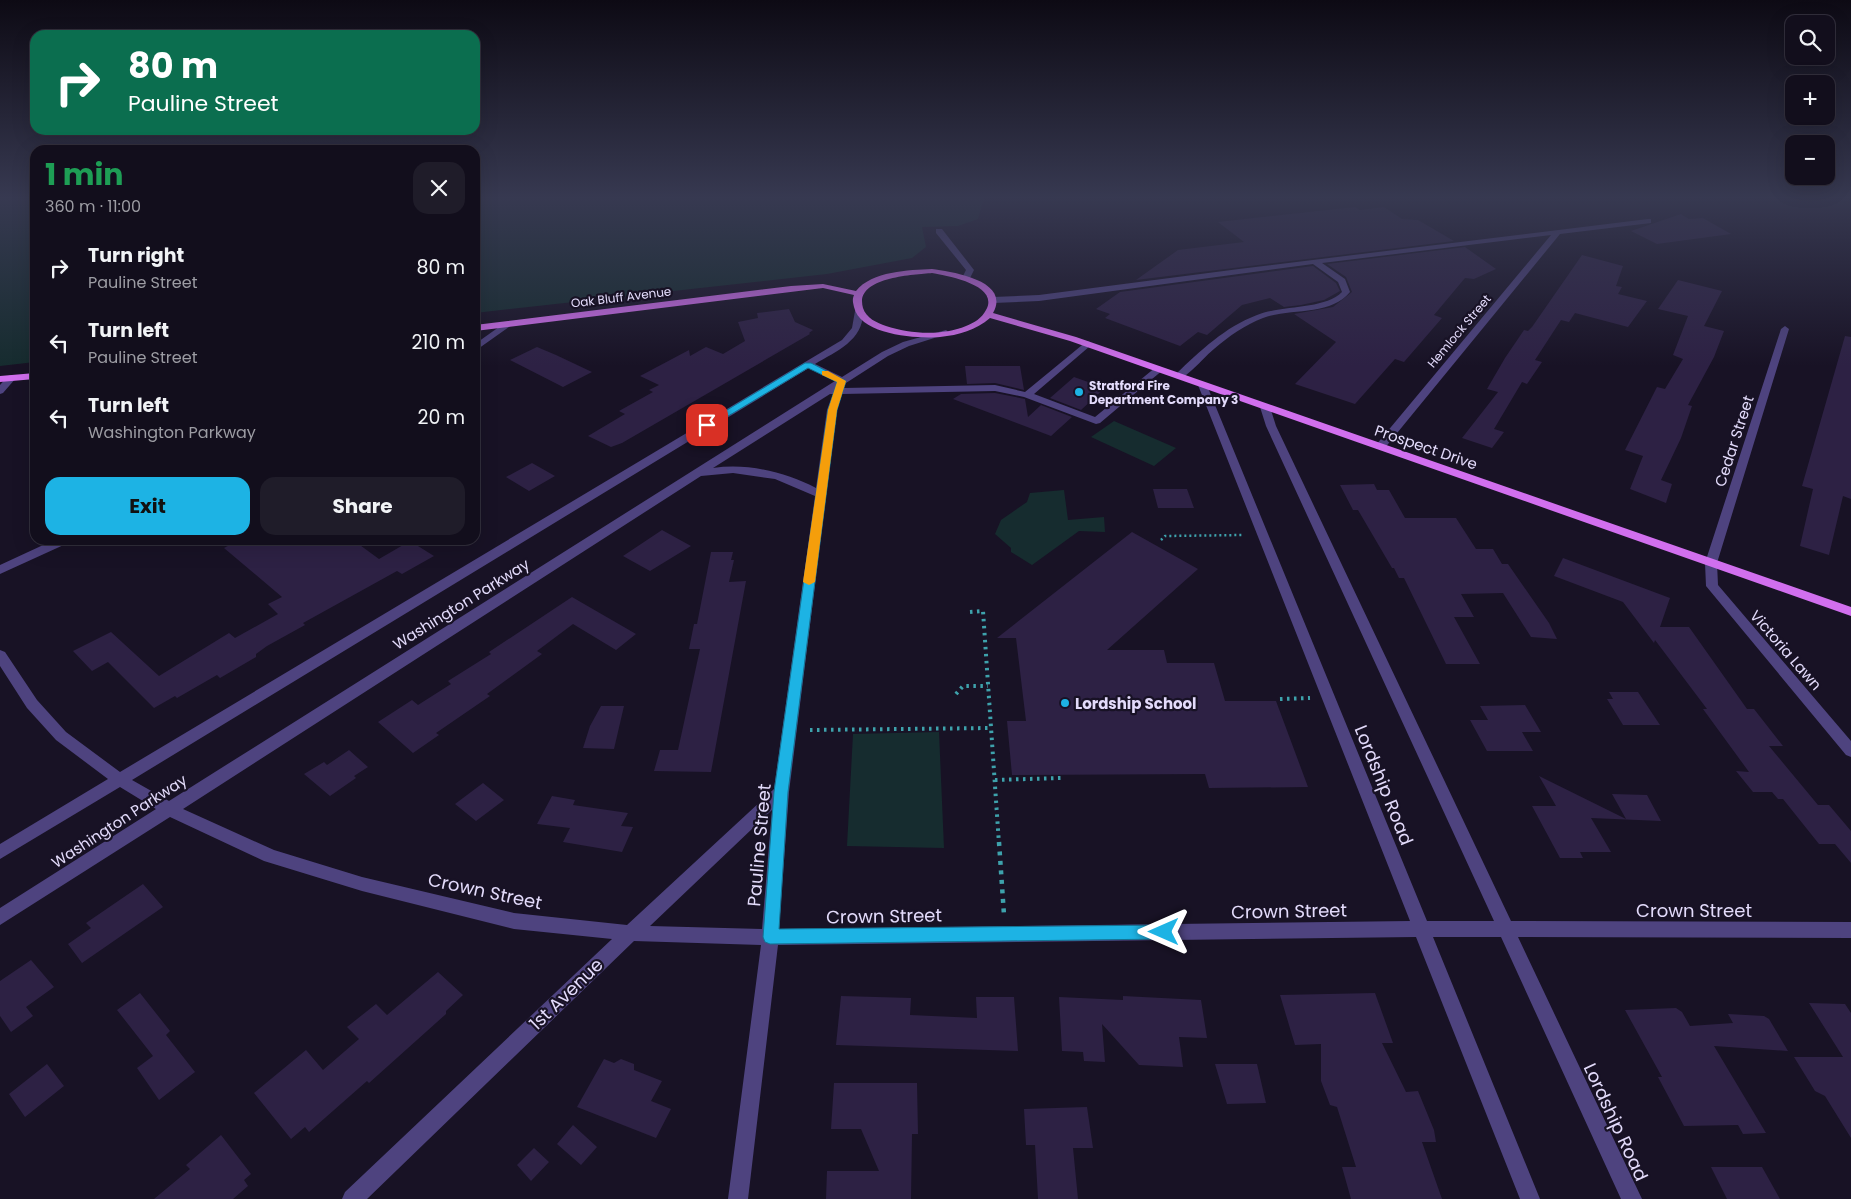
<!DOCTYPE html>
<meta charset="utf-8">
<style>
:root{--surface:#120e1c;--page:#1f1c29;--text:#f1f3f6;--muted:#9c9ca3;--line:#312e3b;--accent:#1db3e4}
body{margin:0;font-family:Poppins,sans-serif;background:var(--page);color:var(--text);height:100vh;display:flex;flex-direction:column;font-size:19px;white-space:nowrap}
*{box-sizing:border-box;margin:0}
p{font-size:16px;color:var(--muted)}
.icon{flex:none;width:28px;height:28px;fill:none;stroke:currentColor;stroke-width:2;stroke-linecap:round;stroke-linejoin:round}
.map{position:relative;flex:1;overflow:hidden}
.panel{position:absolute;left:30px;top:145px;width:450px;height:400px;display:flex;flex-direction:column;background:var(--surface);border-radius:15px;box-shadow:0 5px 20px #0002,0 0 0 1px var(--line)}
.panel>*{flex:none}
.banner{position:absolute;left:30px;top:30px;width:450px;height:105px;border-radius:15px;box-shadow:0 5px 20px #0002,0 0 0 1px var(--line);background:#0b6e4f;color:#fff;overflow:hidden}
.tools{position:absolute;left:1785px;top:15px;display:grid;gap:10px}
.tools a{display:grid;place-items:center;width:50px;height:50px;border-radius:10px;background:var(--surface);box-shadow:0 5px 20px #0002,0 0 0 1px var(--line);font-size:25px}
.pin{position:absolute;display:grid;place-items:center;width:42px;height:42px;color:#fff;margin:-21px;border-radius:10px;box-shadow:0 2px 8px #0006}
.me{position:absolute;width:55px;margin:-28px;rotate:270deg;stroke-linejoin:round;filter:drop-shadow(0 0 4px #0008)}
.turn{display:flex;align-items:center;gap:18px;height:105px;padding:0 15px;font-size:22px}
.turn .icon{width:65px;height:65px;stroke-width:2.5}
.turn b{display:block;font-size:35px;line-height:42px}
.round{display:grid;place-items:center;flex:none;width:52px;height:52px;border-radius:15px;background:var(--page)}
.head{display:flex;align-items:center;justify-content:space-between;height:85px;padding:0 15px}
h1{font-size:30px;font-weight:700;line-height:38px;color:#1e9e55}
.button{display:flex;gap:10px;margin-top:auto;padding:10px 15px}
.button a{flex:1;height:58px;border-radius:15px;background:var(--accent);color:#111;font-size:20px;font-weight:700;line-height:58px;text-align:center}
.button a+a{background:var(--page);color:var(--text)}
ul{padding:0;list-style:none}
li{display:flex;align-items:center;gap:15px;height:75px;padding:0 15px}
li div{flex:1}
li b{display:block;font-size:19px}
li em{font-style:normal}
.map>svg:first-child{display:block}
</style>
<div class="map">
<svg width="1851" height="1199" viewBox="0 0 1851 1199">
<rect width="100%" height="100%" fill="#181225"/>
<path fill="#162c2f" d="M0 198H35V362L0 366Z
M475 198H984L978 219 958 226 922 227 926 247 912 258 827 274 475 313Z
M1114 421 1176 448 1154 466 1091 437Z
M1064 490 1068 520 1104 517 1105 532 1079 531 1032 565 1011 552V548L995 534 1001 520 1027 502 1030 493Z
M939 732 944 848 847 846 853 734Z"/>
<path fill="#2d2144" d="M1355 207 1360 210 1384 207 1402 219 1418 220 1454 241 1136 280 1178 250 1244 242 1218 222Z
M1681 214 1689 219 1703 218 1731 234 1657 244 1631 231Z
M1465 247 1496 269 1474 279 1465 278 1434 315 1442 318 1404 362 1395 359 1355 404 1295 384 1336 342 1294 314 1333 307 1352 292 1346 277 1327 264Z
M1582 255 1623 266 1616 286 1622 287 1618 294 1647 301 1628 327 1575 313 1569 322 1561 320 1535 360 1542 362 1527 384 1522 382 1494 429 1504 432 1492 448 1462 438 1498 392 1487 389 1505 358 1524 330 1528 331 1532 327Z
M1313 266 1336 283 1340 291 1324 300 1301 305 1284 307 1270 298 1242 305 1207 335 1198 332 1180 346 1105 318 1110 314 1096 309 1120 292Z
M1678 280 1722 291 1704 326 1724 331 1714 357 1688 405 1692 406 1681 438 1661 480 1672 484 1666 503 1630 489 1643 456 1625 450 1657 387 1665 389 1683 359 1673 355 1688 316 1658 309Z
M789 309 795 322 813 330 809 333 810 334 622 443 611 447 588 436 625 414 619 411 653 392 649 390 659 385 640 376 689 350 690 356 706 347 723 354 745 341 738 322 758 318 757 313Z
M1845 336 1851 337V499L1843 496 1829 555 1800 546 1813 489 1802 486Z
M537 347 556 355 592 372 563 387 510 360Z
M965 366H1020L1024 390 995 383 967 384Z
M1074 377 1105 388 1081 410 1050 398Z
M995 393 1025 399 1028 417 1041 405 1072 417 1051 436 953 399 961 394Z
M532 463 555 476 529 491 506 477Z
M1374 484 1377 490H1389L1405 518H1456L1476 549H1493L1502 564H1508L1549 623 1557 639 1531 637 1503 593 1461 594 1474 617H1454L1480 664H1446L1404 578H1399L1394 568H1392L1358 510H1353L1340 485Z
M1153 489H1187L1194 508H1158Z
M662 530 691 546 650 571 623 556Z
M1132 532 1198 569 1107 650H1164L1167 663H1214L1225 701H1276L1308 787 1209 788 1205 774 1012 775 1007 721H1026L1016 638H997Z
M239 540H353L379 559 410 541 434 556 402 574 397 571 303 623 305 625 267 646 256 654V657L220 678 217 675 177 698 175 696 154 708 108 662 92 671 73 651 111 632 159 676 229 633 235 638 278 614 268 604 282 597 224 548Z
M711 552H733L731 560H734L729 582 746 581 711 772 654 771 660 750H678L700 649H689L694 624H697Z
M1563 558 1670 598 1660 627H1689L1747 709H1754L1783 746H1769L1818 805H1829L1851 831V863L1835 844H1819L1783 799H1778L1772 792H1753L1736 771 1749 772 1703 709H1707L1655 640 1654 643 1623 602 1554 576Z
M572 597 636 634 616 650 573 624 537 651 542 654 487 694 490 696 436 733 439 735 413 753 378 722 412 700 418 705 451 684 448 681 491 654 489 652Z
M1609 692H1638L1660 725H1623L1607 699H1613Z
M1525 705 1541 732H1522L1533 751H1487L1470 720H1488L1480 706Z
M601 706H624L614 749 583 748 590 726Z
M349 750 368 767 354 776 356 778 330 796 304 774 324 762 327 765Z
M1539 776 1626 819 1612 794 1647 795 1661 821 1591 818 1611 852H1580L1583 858H1560L1532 806H1556Z
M483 783 504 800 476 821 455 804Z
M552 796 575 800 573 805 628 813 621 826 633 827 622 852 563 842 570 828 537 824Z
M143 884 163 907 82 963 68 944 91 928 86 923Z
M31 960 54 987 26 1007 33 1016 11 1032 0 1016V981Z
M438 972 463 995 446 1011V1014L369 1083 367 1081 309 1132 305 1127 291 1139 254 1093 306 1050 323 1070 359 1039 347 1027 376 1004 387 1015Z
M140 993 170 1031 166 1035 195 1072 159 1100 137 1068 153 1056 117 1010Z
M1375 993 1393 1043H1382L1406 1092 1418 1091 1434 1130 1436 1142H1422L1442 1199H1351L1342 1167H1356L1337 1107 1330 1105 1321 1081V1044L1295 1045 1280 995Z
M841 996 911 998 910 1015 977 1018 976 997H1014L1018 1051 836 1045Z
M1123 996 1201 1000 1207 1038 1179 1037 1183 1067 1139 1065 1102 1024 1105 1062 1084 1061 1083 1052 1062 1051 1059 997 1123 1000Z
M1809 1003 1845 1004 1851 1013V1138L1825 1096 1815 1091 1794 1057H1843Z
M1676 1008 1682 1012 1690 1026 1733 1023 1728 1014 1764 1016 1769 1019 1788 1051 1714 1046 1766 1133 1743 1134 1738 1125 1684 1126 1658 1077H1662L1625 1010Z
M604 1059 614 1063 621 1059 634 1064V1070L662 1081 651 1101 671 1109 656 1138 577 1107Z
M47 1064 64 1086 25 1117 9 1094Z
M1215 1064H1257L1266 1103 1227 1104Z
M834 1083H917L918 1134H912L911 1199H826L827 1171H879L861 1129H831Z
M1087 1107 1093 1148H1073L1078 1199H1038L1035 1145H1026L1024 1109Z
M573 1125 597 1147 581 1165 557 1144Z
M221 1135 251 1174 244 1180 248 1186 233 1199H154L190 1169 186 1165Z
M534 1148 549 1162 531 1181 517 1165Z
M1711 1167H1762L1780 1199H1727Z"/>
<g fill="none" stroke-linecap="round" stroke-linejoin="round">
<path stroke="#3ea2ac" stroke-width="2.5" stroke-dasharray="2 3" stroke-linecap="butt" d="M1161 540 1165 536 1244 535"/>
<path stroke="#3ea2ac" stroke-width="4" stroke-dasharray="2.5 4.5" stroke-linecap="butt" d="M970 612 983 611 999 844
M956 694 963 686H988
M1280 699 1310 698
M810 730 991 728
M995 780 1061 778"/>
<path stroke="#3ea2ac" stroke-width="4.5" stroke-dasharray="4 5.5" stroke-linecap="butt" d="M999 842 1004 915"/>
<path fill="#4e437f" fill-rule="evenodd" d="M1648 219H1651V223L1560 234 1384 449H1376V445L1551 235 1322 263 1345 279 1350 292C1331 316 1290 308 1263 318 1245 325 1229 336 1214 349 1205 356 1189 376 1179 379L1176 378V374C1200 351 1225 327 1257 315 1281 305 1324 310 1342 292L1338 282 1313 264 1039 301 993 303 989 300 993 297 1039 295 1239 269Z
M936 229H942L974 270 969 280 962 278 966 270 936 233Z
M859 308 863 311C864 340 837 351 815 364L842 377 882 352 903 342 946 330 950 333 909 346 888 356 846 383 844 388 995 385 1025 392 1087 341 1090 342V346L1034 394 1095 417 1156 367 1159 366 1164 369 1100 423 1096 424 1024 397 995 391 842 394 837 410 789 792 779 929 1410 921 1198 385 1203 382 1206 383 1427 921H1494L1266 426 1260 407 1261 405 1265 404 1270 407 1276 426 1511 921 1851 922V938L1518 937 1642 1199H1621L1501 937H1433L1540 1199H1520L1416 937 778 945 748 1199H728L761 945 634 941 367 1199H342L345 1192 612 939 514 929 362 891 264 861 170 817 0 925V908L156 809 120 787 0 859V844L108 779 56 740 27 708 0 666V650L5 652 37 700 66 732 120 772 842 340 852 328 855 311ZM809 368 835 381 169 801 132 780ZM830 394H833L827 410 816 488C786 472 748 463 713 468ZM733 473 775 479 815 496 774 789 627 925 514 913 362 877 274 850 183 809 701 476ZM772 810 762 929 650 926Z
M506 322 513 324 475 351V344Z
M1785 326 1789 329 1717 563 1718 585 1851 741V757L1846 755 1706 586 1705 563 1781 329Z
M11 375 16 378 3 393 0 394V385L8 376Z
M54 540H70L68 543 0 574V565Z"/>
<path fill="#d16fee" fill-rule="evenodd" d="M932 269C954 272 1011 281 993 313L1076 337 1851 607V616L1070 341 990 318C976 330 959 335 940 337 917 339 860 335 854 307 853 302 852 300 854 295L823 288 475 331V325L791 286 823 284 856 291C872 271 909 270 932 269ZM932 273C948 276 1000 285 986 310 982 318 974 323 966 326 942 336 910 334 886 326 877 323 866 318 863 308 854 277 912 275 932 273Z
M35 373V379L0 382V376Z"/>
</g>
<linearGradient id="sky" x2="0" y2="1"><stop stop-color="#0d0a14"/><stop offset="0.54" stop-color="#373951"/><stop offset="1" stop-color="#373951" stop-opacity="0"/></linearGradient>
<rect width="1851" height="366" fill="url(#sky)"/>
<path fill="#1db3e4" stroke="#137494" d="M805 363H811L846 381 837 410 788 792 779 929 1164 925 1169 927 1172 932 1169 937 1164 939 770 944 765 942 763 937 774 792 828 410 837 382 808 368 710 427 702 425Z"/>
<path fill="#f59e0b" d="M822 371H828L846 381 837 410 815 582 809 585 803 582 828 410 837 382 822 375Z"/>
<g fill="#1db3e4" stroke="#181225" stroke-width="2">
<circle cx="1079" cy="392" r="5"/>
<circle cx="1065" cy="703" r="5"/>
</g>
<g text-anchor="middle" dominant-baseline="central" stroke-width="4.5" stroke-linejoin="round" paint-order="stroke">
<g font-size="12" fill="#e3dbfb" stroke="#181225">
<text transform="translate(621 297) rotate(-7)">Oak Bluff Avenue</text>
<text transform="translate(1459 331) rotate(-50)">Hemlock Street</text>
</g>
<g font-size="12" font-weight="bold" fill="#e3dbfb" stroke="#181225" text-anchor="start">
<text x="1089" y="385">Stratford Fire<tspan x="1089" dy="14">Department Company 3</tspan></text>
</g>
<g font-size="15" fill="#e3dbfb" stroke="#181225">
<text transform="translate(1734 441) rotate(-72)">Cedar Street</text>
<text transform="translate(1426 447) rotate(19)">Prospect Drive</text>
<text transform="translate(461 604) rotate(-32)">Washington Parkway</text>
<text transform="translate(1786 650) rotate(49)">Victoria Lawn</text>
<text transform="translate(119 821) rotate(-33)">Washington Parkway</text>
</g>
<g font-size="15" font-weight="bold" fill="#e3dbfb" stroke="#181225" text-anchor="start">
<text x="1075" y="703">Lordship School</text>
</g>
<g font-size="18" fill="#e3dbfb" stroke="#181225">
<text transform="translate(1384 785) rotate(68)">Lordship Road</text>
<text transform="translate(759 845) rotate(-85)">Pauline Street</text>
<text transform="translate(485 891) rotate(12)">Crown Street</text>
<text x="1694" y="910">Crown Street</text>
<text transform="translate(1289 911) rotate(-1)">Crown Street</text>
<text transform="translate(884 916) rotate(-1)">Crown Street</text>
<text transform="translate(566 994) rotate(-44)">1st Avenue</text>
<text transform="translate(1616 1122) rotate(65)">Lordship Road</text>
</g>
</g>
</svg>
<div class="tools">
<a><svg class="icon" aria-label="search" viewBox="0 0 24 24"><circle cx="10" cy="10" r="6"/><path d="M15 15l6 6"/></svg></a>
<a>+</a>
<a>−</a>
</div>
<div class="pin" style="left:707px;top:425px;background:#d93025"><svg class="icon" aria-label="arrive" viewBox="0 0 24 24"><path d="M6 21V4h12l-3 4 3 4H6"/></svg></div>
<svg class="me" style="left:1164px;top:932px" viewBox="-20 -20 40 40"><path d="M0-17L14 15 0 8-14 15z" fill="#1db3e4" stroke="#fff" stroke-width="4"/></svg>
<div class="banner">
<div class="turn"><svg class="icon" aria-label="right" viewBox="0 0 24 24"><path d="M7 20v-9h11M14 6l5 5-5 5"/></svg><div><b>80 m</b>Pauline Street</div></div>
</div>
<section class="panel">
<div class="head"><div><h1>1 min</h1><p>360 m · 11:00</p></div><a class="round"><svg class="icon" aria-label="close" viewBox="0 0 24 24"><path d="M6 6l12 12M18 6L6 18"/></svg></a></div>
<ul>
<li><svg class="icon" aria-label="right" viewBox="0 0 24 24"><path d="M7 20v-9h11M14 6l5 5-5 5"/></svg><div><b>Turn right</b><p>Pauline Street</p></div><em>80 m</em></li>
<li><svg class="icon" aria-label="left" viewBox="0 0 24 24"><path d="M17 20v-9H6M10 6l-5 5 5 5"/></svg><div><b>Turn left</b><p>Pauline Street</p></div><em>210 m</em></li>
<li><svg class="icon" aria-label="left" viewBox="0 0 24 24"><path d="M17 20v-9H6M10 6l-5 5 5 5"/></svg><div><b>Turn left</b><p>Washington Parkway</p></div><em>20 m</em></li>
</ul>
<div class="button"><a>Exit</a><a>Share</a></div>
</section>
</div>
